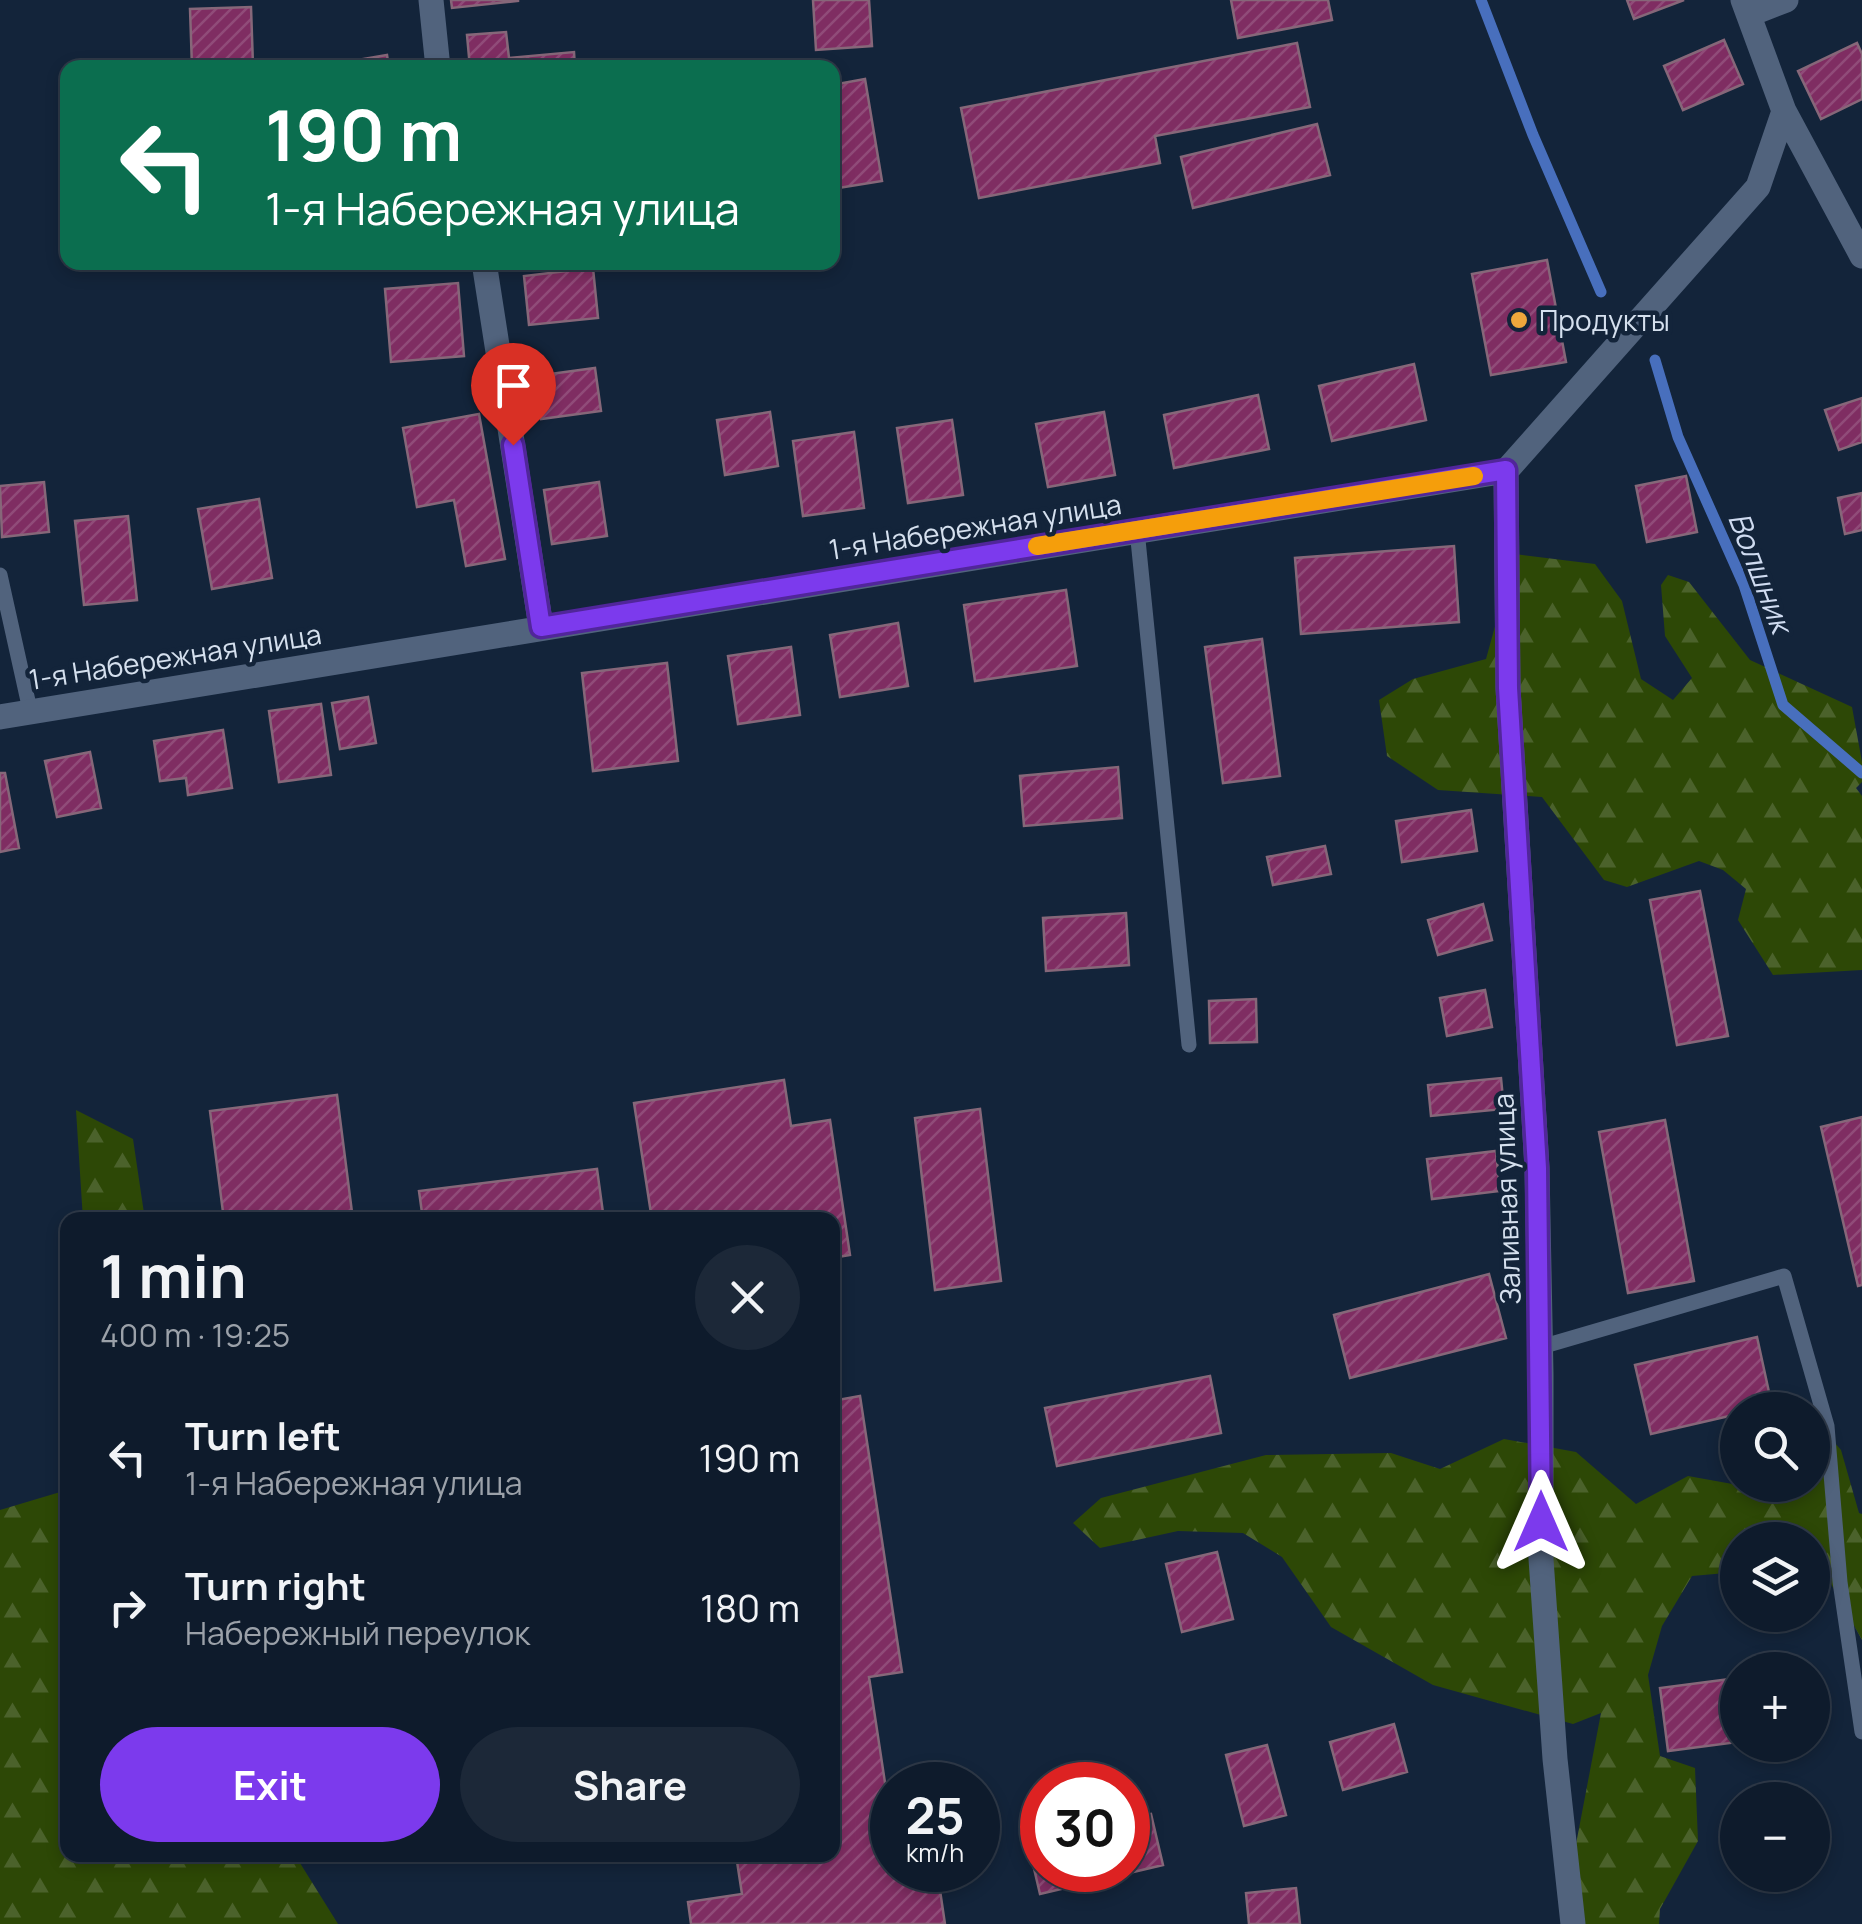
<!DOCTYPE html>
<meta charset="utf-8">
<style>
:root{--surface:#0e1b2c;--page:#1c2838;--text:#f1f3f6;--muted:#9ba1a9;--line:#2e3948;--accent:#7c3aed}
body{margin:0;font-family:Manrope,sans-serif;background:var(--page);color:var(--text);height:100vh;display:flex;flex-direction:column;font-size:38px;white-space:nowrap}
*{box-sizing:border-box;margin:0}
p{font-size:32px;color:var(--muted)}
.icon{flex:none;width:55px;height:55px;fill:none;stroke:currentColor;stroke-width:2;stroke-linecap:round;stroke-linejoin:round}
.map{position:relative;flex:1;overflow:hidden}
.details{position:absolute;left:60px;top:1212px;width:780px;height:650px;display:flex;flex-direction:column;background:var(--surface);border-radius:20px;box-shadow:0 5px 15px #0003,0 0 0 2px var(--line)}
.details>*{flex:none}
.hud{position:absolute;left:60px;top:60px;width:780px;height:210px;border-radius:20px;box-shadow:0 5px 15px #0003,0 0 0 2px var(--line);background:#0b6e4f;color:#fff;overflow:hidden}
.fabs{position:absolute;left:1720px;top:1392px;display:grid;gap:20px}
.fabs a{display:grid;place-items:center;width:110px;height:110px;border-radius:50%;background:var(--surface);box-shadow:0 5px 15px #0003,0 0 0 2px var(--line);font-size:50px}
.speed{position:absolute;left:870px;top:1762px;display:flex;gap:20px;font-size:50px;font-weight:700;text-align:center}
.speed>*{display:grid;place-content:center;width:130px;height:130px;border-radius:50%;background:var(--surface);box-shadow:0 5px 15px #0003,0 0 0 2px var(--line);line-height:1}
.speed small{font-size:25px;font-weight:400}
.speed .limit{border:15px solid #d22;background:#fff;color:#111}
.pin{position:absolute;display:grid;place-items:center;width:85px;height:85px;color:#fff;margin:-102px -42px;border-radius:50% 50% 50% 0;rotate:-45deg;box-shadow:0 0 10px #0007}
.pin .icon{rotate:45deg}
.me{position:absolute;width:110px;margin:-55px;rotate:0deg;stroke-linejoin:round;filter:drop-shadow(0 0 8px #0008)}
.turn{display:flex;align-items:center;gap:35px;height:210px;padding:0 40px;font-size:45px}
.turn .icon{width:130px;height:130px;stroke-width:2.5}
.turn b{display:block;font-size:70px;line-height:85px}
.round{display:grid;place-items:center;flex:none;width:105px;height:105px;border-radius:52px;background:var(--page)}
.overview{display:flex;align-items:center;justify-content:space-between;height:170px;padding:0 40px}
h1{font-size:60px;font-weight:700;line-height:75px}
.action{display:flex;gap:20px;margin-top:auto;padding:20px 40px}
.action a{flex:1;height:115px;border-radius:60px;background:var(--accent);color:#fff;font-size:40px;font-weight:700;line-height:115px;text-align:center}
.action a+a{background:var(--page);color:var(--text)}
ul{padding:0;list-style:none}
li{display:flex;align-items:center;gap:30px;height:150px;padding:0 40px}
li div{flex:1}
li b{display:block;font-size:38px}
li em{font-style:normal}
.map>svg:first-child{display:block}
</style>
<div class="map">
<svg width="1862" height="1924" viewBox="0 0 1862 1924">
<defs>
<pattern id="forest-firs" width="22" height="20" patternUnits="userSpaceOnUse" patternTransform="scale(2.5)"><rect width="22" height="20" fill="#2d4806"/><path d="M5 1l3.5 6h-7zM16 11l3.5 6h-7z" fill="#4b622b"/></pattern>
<pattern id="building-hatch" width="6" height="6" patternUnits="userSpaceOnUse" patternTransform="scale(2.5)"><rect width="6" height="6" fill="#7f2d62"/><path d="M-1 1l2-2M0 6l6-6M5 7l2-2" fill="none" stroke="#904b79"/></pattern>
</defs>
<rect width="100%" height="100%" fill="#13243a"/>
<path fill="url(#forest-firs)" d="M1515 554 1595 564 1622 601 1641 679 1673 700 1692 678 1665 636 1661 585 1668 575 1689 582 1750 660 1852 707 1862 762V782L1856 788 1862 796V970L1773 975 1738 920 1746 889 1723 870 1699 861 1627 887 1604 880 1542 797 1438 790 1387 756 1379 700 1413 679 1486 659Z
M76 1110 133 1139 145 1220H83Z
M1820 1426 1841 1450 1859 1513 1862 1514V1640L1815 1555H1813L1812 1540H1738L1737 1572 1692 1576 1662 1626 1648 1675 1660 1756 1695 1768 1698 1841 1660 1909 1659 1924H1581L1568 1886 1601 1713 1573 1724 1433 1685 1331 1627 1282 1557 1243 1533 1178 1531 1100 1548 1073 1523 1101 1498 1266 1455 1391 1453 1440 1469 1504 1439 1576 1452 1636 1504 1688 1476 1749 1487 1752 1485H1812L1813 1430Z
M67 1490 68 1855H295L338 1924H0V1510Z"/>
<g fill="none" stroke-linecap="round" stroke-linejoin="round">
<path stroke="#486fbd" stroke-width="11" d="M1481 0 1533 135 1601 292
M1655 360 1678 437 1744 585 1783 705 1862 773"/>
</g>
<path fill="url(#building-hatch)" stroke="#866779" stroke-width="2.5" d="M451 0H518V1L452 8Z
M813 0H869L872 46 816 50Z
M1231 0H1328L1332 20 1238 38Z
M1627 0H1684L1634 19Z
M251 7 253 65 192 67 190 9Z
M506 32 509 58 574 52 575 68H470L467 35Z
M1724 40 1743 84 1683 110 1664 66Z
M1297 43 1310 107 1155 136 1160 163 979 198 961 108Z
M1857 43 1862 54V99L1821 119 1798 71Z
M387 55 389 68H341L340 63Z
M865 79 882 181 832 189V85Z
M1317 124 1330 175 1193 208 1181 157Z
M1547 260 1566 362 1491 375 1472 274Z
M593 268 598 318 529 325 524 276Z
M458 283 464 356 391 362 385 289Z
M1414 364 1426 420 1332 441 1319 386Z
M595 368 601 411 541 419 535 376Z
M1258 395 1269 449 1174 468 1164 415Z
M1862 398V442L1839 450 1825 410Z
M770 412 778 466 725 475 717 420Z
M1104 412 1115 475 1048 487 1036 424Z
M479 414 505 559 466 566 454 500 417 507 403 428Z
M952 420 963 495 908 503 897 428Z
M854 432 864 508 803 516 793 441Z
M1686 476 1697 532 1647 542 1636 486Z
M44 482 49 532 2 537 0 486Z
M599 482 607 536 552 544 544 490Z
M1862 493V530L1845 534 1838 498Z
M259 499 272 578 212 589 198 509Z
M128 516 137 600 84 605 75 521Z
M1454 546 1459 622 1301 634 1295 558Z
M1066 590 1077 666 975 681 964 605Z
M898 623 908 686 840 697 830 635Z
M1262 639 1280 776 1223 783 1205 647Z
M791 647 800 715 738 724 728 656Z
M667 663 678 761 593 771 582 673Z
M368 697 376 743 340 749 332 703Z
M321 704 331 775 279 782 269 711Z
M223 730 232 788 188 795 186 778 160 781 154 741Z
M90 752 101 808 57 817 45 761Z
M1118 767 1122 818 1024 826 1020 776Z
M0 773H5L19 848 0 852Z
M1471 810 1477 851 1402 862 1396 821Z
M1325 846 1331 874 1273 885 1267 857Z
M1700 891 1728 1036 1677 1045 1650 900Z
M1483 904 1492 940 1438 955 1428 920Z
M1126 913 1129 965 1046 971 1043 918Z
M1485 990 1492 1027 1447 1036 1440 998Z
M1256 999 1257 1042 1210 1043 1209 1001Z
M1501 1078 1504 1109 1431 1116 1428 1085Z
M784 1080 791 1126 830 1120 850 1255 832 1258V1220H652L634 1103Z
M337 1095 353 1220H224L210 1111Z
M980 1109 1001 1281 935 1290 915 1118Z
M1862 1117V1285L1858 1286 1821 1127Z
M1665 1120 1694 1281 1628 1293 1599 1132Z
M1496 1151 1500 1191 1432 1199 1427 1159Z
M597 1169 604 1220H423L419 1191Z
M1489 1274 1506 1338 1350 1378 1334 1315Z
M1757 1337 1772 1406 1754 1410H1738V1414L1651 1434 1635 1365Z
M1210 1376 1221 1433 1057 1466 1045 1408Z
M860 1396 902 1672 869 1677 892 1829V1870H937L945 1924H691L688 1902 742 1894 736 1855H832V1401Z
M1217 1552 1233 1619 1182 1632 1166 1564Z
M1738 1678V1742L1668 1751 1660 1688Z
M1394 1724 1407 1772 1343 1790 1330 1742Z
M1267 1745 1286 1815 1244 1826 1226 1755Z
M1151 1814 1163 1865 1040 1894 1028 1843 1042 1840V1870H1128V1819Z
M1296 1888 1300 1924H1249L1246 1893Z"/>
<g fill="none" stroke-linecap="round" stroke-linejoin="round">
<path stroke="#51637d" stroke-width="15" d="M1137 530 1189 1045
M0 575 30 710
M1541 1347 1784 1276 1827 1426 1840 1582 1862 1732"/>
<path stroke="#51637d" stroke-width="25" d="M431 0 438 68
M1743 0 1784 111 1862 256
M1750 14 1786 0
M484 262 541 627
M1506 471 1508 688 1537 1168 1541 1374V1559L1555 1759 1573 1924
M0 717 1506 471 1758 187 1784 111"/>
</g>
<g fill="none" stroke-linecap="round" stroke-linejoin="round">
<defs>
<path id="route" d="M513 445 541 627 1506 470 1508 688 1537 1168 1541 1522"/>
</defs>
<use href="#route" stroke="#51269a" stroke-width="25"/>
<use href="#route" stroke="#7c3aed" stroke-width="18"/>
<path stroke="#f59e0b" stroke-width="18" d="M1037 546 1474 476"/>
</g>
<circle fill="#eea73c" stroke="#13243a" stroke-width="4" cx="1519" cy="320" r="10"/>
<g text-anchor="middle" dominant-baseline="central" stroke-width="9" stroke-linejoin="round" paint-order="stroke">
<g font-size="28" fill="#d5e0ee" stroke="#13243a" text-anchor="start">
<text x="1539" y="320">Продукты</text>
</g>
<g font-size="28" fill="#d5e0ee" stroke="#13243a">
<text transform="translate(975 526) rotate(-9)">1-я Набережная улица</text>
<text transform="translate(175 656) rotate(-9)">1-я Набережная улица</text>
<text transform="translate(1506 1199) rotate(-92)">Заливная улица</text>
</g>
<g font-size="30" font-style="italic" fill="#cfdbf0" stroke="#13243a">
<text transform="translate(1761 572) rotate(69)">Волшник</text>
</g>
</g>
</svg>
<div class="fabs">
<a><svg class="icon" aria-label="search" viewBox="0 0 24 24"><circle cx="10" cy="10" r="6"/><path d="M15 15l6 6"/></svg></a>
<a><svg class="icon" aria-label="layers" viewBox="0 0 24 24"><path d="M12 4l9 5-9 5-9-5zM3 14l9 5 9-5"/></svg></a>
<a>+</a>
<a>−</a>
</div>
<div class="speed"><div>25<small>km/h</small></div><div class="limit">30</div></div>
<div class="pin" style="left:513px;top:445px;background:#d93025"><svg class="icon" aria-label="arrive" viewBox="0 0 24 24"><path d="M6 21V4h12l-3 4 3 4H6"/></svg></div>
<svg class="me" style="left:1541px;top:1522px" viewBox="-20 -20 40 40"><path d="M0-17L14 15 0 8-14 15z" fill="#7c3aed" stroke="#fff" stroke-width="4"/></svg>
<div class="hud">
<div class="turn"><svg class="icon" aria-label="left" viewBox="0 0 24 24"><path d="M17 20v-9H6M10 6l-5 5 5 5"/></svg><div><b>190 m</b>1-я Набережная улица</div></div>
</div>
<section class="details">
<div class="overview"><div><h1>1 min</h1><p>400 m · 19:25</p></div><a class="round"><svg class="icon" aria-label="close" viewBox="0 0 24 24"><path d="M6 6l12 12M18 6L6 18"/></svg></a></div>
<ul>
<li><svg class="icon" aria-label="left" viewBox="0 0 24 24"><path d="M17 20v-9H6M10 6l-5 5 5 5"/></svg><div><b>Turn left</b><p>1-я Набережная улица</p></div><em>190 m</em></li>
<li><svg class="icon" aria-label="right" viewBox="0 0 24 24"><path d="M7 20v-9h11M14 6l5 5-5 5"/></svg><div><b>Turn right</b><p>Набережный переулок</p></div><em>180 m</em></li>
</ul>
<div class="action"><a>Exit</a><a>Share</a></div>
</section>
</div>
